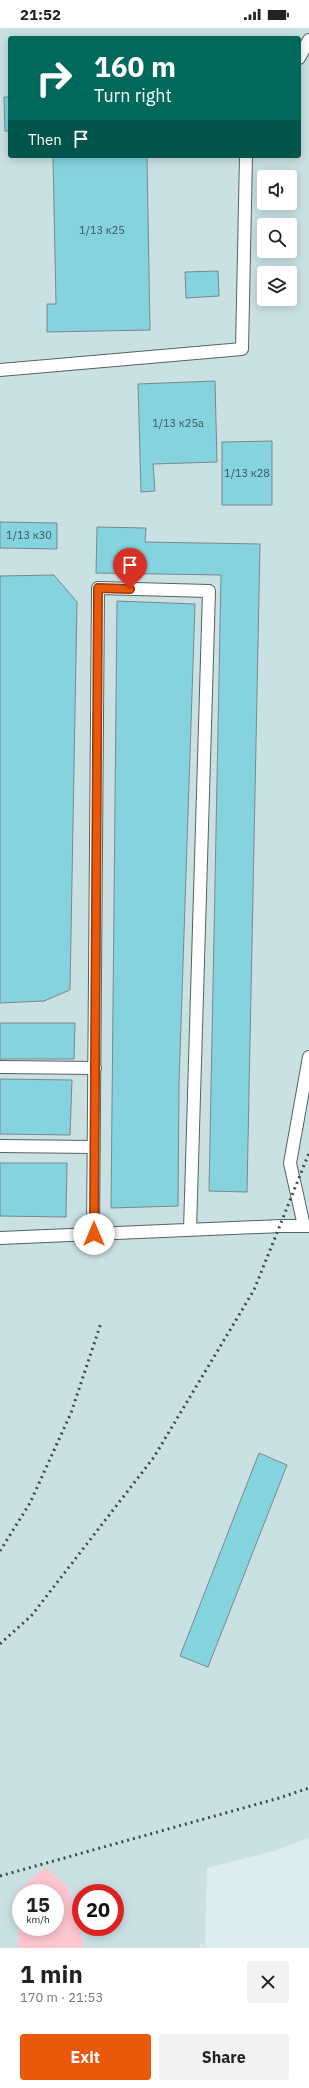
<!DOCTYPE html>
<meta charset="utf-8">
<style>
:root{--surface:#fff;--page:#f2f2f2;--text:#222;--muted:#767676;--accent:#ea580c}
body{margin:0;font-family:"IBM Plex Sans",sans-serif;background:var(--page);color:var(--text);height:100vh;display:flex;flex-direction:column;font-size:15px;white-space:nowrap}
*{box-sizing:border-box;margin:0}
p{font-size:13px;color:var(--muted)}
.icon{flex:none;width:22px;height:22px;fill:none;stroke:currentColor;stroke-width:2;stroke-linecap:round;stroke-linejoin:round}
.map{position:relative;height:1920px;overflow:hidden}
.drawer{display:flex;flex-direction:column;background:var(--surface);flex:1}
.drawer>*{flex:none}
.banner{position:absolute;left:8px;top:8px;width:293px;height:122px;border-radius:4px;box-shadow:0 2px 10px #0003;background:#00695c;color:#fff;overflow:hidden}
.controls{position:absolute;left:257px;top:142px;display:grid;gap:8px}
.controls a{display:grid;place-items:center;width:40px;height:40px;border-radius:4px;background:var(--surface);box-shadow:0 2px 10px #0003;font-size:20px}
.speed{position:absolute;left:12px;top:1856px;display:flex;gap:8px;font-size:20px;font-weight:700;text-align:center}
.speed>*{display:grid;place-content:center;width:52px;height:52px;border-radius:50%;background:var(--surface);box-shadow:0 2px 10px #0003;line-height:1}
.speed small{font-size:10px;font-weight:400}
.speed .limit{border:6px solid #d22;background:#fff;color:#111}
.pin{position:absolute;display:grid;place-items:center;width:34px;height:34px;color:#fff;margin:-41px -17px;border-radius:50% 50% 50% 0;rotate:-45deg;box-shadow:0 0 4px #0007}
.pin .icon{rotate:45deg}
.me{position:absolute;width:44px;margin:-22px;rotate:0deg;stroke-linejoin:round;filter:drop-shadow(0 0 3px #0008)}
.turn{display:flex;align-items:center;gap:14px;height:84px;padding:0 20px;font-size:18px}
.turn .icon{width:52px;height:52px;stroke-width:2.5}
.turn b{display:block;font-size:28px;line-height:34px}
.then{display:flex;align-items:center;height:38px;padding:0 20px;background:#0003;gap:8px;font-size:15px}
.round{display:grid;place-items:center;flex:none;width:42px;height:42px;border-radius:4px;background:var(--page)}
.overview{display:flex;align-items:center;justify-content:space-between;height:68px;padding:0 20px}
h1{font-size:24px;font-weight:700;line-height:30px}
.primary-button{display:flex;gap:8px;margin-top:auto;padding:8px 20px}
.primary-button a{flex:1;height:46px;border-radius:4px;background:var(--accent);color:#fff;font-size:16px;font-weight:700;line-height:46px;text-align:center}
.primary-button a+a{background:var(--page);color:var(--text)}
.status{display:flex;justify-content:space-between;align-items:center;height:28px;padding:0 20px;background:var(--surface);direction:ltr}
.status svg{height:11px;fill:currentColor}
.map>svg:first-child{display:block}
</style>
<div class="status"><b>21:52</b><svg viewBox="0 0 49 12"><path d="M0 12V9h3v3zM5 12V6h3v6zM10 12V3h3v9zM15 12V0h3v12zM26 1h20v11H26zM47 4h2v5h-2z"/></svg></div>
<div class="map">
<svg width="309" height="1920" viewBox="0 0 309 1920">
<rect width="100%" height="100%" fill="#ddecee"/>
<path fill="#cae1e4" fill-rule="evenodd" d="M0 0H309V1810L277 1822 207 1840 205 1918 200 1915V1920H84L68 1859 18 1863V1920H0ZM10 10H299V128H10ZM264 149H290V175H264ZM264 197H290V223H264ZM264 245H290V271H264ZM81 1865H115V1899H81Z"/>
<path fill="#fdc5cf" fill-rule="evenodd" d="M45 1839 68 1859 84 1920H18V1863ZM21 1865H55V1899H21Z"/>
<path fill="#84d3df" stroke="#7b888a" d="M4 69H10V103H5Z
M53 128H147L150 302 47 304V276H56Z
M218 243 219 268 186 270 185 244Z
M215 353 217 434 153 436 155 463 141 464 138 356Z
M272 413V477H222V414Z
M0 494 57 495V521L0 520Z
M97 499 146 500 145 514 260 516 247 1164 209 1163 221 547 96 545Z
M54 547 77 574 70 962 44 973 0 975V548Z
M117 573 195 576 179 1056 178 1178 111 1180Z
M0 995H75L74 1031H0Z
M0 1051 72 1052 70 1107 0 1106Z
M0 1135H67L66 1189 0 1188Z
M259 1425 287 1437 208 1639 180 1628Z"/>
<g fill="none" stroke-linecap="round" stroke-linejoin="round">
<defs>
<path id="service" d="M299 30 309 12
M0 342 242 321 246 128
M0 1039 95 1040
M0 1118 94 1119
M304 1198 290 1135 309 1029
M93 1206 98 560 209 563 190 1202
M0 1210 281 1198H309"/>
</defs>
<use href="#service" stroke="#556263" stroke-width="14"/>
<use href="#service" stroke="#fff" stroke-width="12"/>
<path stroke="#414849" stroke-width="3" stroke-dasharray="2 4" stroke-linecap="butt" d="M0 1523 30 1475 71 1385 101 1295
M0 1616 32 1587 154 1429 254 1262 309 1125
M0 1848 279 1770 309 1760"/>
</g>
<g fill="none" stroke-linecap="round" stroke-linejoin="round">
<defs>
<path id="route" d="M94 1206 98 560 130 561"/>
</defs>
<use href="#route" stroke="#983908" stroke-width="10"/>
<use href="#route" stroke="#ea580c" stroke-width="7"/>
</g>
<g text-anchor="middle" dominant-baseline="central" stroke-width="3" stroke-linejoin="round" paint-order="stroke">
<g font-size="11" fill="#3e565a">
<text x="102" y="202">1/13 к25</text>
<text x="178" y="395">1/13 к25а</text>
<text x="247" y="445">1/13 к28</text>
<text x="29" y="507">1/13 к30</text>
</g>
</g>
</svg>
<div class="controls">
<a><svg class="icon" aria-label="sound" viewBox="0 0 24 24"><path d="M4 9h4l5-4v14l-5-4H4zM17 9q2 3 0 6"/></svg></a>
<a><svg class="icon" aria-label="search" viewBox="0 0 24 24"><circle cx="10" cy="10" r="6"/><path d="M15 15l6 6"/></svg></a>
<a><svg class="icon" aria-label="layers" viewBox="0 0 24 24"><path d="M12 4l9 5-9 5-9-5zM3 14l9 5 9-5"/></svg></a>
</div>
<div class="speed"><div>15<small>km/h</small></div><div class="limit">20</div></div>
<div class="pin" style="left:130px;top:561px;background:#d93025"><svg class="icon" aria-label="arrive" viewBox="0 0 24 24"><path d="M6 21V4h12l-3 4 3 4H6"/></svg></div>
<svg class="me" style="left:94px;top:1206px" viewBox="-20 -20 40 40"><circle r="19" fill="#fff"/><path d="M0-13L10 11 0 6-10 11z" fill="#ea580c"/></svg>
<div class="banner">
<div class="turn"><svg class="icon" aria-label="right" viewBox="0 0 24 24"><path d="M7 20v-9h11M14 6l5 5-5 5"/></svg><div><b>160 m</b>Turn right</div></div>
<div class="then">Then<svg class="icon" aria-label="arrive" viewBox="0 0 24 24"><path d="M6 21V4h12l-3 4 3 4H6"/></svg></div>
</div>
</div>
<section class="drawer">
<div class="overview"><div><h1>1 min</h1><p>170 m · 21:53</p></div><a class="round"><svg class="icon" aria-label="close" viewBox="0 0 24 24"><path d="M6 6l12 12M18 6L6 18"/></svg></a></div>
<div class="primary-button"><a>Exit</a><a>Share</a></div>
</section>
